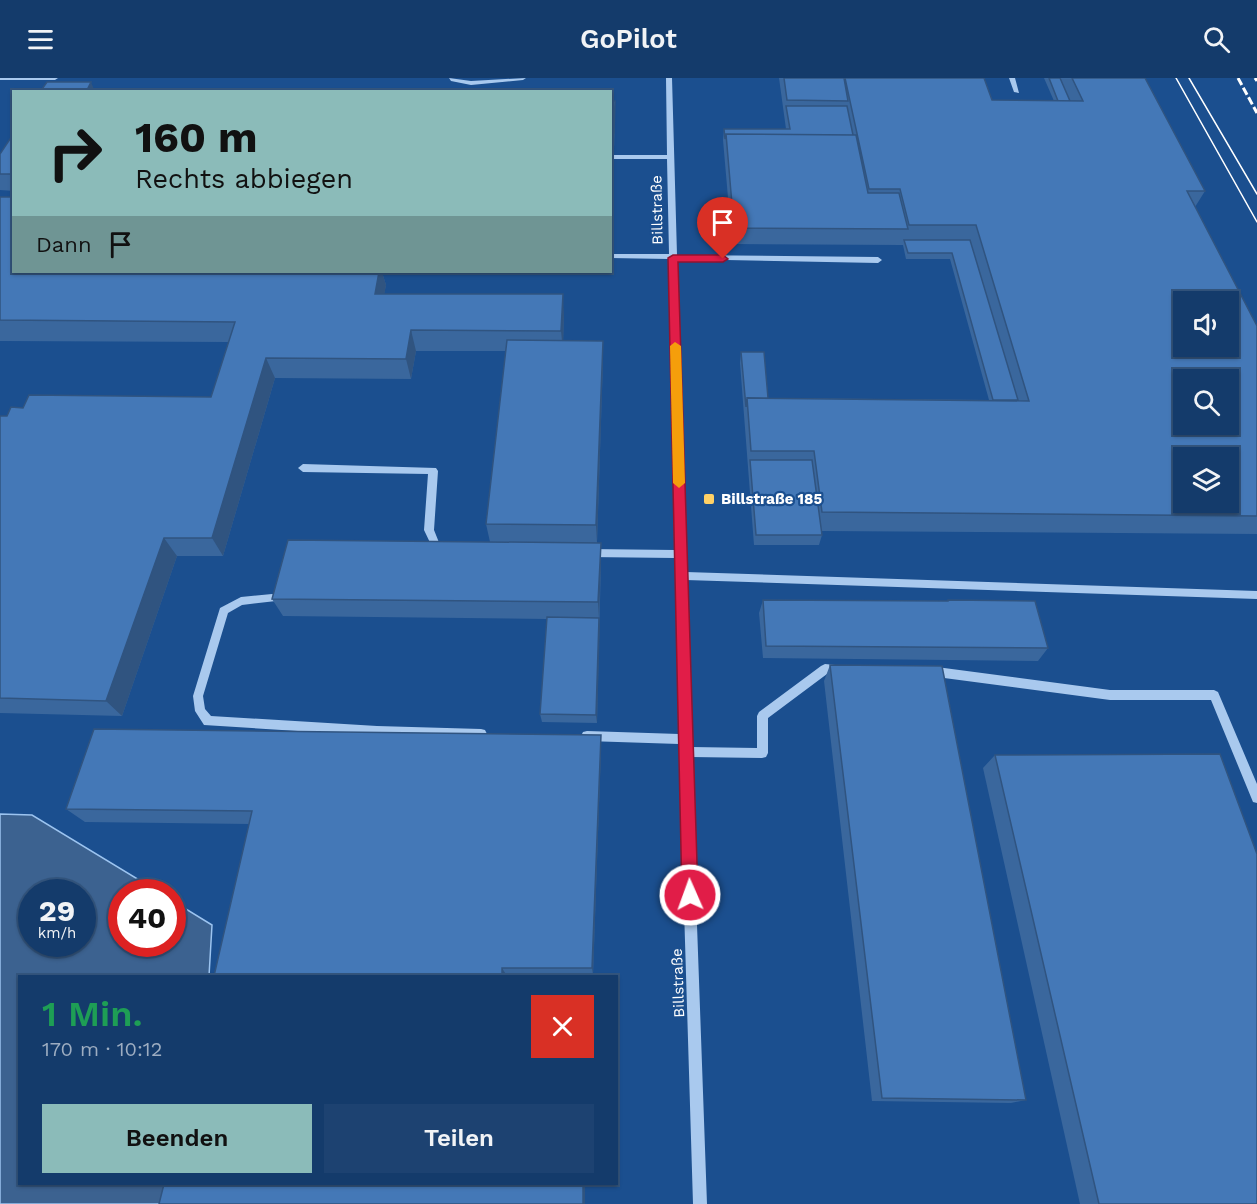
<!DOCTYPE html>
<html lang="de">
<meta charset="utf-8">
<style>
:root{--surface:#143b6b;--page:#1d4271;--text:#f1f3f6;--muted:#9dadc1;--line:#33557e;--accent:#8bbbb9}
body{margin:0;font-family:"Work Sans",sans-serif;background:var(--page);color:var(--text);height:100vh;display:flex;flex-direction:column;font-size:22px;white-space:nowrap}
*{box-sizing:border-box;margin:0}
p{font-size:20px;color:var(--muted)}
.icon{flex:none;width:33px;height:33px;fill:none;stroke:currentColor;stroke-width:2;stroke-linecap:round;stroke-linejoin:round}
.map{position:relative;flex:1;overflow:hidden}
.sheet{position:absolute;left:18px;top:897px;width:600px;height:210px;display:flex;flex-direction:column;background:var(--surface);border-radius:0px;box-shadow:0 2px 4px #0004,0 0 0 2px var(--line)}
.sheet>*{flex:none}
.hud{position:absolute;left:12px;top:12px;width:600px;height:183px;border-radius:0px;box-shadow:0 2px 4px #0004,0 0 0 2px var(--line);background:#8bbbb9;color:#111;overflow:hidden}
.buttons{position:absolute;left:1173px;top:213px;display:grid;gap:12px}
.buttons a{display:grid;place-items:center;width:66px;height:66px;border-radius:0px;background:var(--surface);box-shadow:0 2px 4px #0004,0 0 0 2px var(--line);font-size:30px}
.speed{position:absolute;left:18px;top:801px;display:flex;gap:12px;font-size:30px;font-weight:700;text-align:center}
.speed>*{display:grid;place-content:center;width:78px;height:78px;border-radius:50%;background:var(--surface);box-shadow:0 2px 4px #0004,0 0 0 2px var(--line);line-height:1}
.speed small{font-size:15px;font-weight:400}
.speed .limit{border:9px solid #d22;background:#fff;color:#111}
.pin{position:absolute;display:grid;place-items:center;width:51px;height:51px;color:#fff;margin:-62px -26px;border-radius:50% 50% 50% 0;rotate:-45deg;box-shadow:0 0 6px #0007}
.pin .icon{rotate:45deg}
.me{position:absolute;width:66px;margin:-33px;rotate:358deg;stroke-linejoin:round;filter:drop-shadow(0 0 4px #0008)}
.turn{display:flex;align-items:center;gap:21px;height:126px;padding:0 24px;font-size:27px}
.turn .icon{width:78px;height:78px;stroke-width:2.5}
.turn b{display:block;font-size:42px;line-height:51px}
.then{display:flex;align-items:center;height:57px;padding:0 24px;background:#0003;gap:12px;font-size:22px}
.round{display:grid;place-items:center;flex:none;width:63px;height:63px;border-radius:0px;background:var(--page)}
.summary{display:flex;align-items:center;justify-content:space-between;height:102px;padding:0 24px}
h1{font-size:36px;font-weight:600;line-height:45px;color:#1e9e55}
.cta{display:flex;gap:12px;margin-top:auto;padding:12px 24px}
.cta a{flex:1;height:69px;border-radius:0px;background:var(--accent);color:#111;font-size:24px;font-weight:600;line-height:69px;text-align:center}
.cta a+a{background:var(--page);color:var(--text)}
header{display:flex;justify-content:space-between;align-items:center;height:78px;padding:0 24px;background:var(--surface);font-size:27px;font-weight:600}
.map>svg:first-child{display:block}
</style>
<header><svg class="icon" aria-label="menu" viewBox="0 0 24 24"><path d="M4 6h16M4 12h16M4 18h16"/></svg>GoPilot<svg class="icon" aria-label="search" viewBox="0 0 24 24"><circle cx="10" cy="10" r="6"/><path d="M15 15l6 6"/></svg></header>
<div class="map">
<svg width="1257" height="1126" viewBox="0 0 1257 1126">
<rect width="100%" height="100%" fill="#1b4f8f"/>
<path fill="#3c6290" stroke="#9cc4f0" stroke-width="1.5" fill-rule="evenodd" d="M0 736 32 737 159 814H122V866H172L173 823 212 847 209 898H20V1106H181L176 1126H0ZM32 814H82V866H32Z"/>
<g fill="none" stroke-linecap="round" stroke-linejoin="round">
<path fill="#a9c9ee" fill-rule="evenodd" d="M0 0H58L55 2H0Z
M449 0 471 3 526 0 523 2 471 7 451 3Z
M666 0H672L677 177 878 179 882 182 878 185 677 181 686 494 1257 513V521L686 502 691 669 757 670V638L759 634 821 588 825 586 845 588 846 591 845 594 827 596 768 640V675L766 679 762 680 691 679 707 1126H693L679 666 587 663 583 662 581 658 583 654 587 653 679 656 675 480 588 479 583 475 588 471 675 472 669 181 610 180V176H669L667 81H610V77H667Z
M1009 0H1015L1019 15 1014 14Z
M303 386 436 390 438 393 434 452 440 467 446 468 448 471 446 474 443 475 434 473 424 452 428 396 303 394 298 390Z
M272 516 276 517 277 520 276 523 242 527 228 535 203 618 205 631 211 638 377 648 481 651 485 652 487 656 485 660 481 661 377 658 204 647 195 633 193 618 220 530 241 519Z
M929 588 1110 612H1214L1218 614 1257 706V725L1253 724 1211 622H1110L929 598 925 596 924 593 925 590Z"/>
<path stroke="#fff" stroke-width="1.5" d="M1176 0 1257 144
M1189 0 1257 116"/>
<path stroke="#fff" stroke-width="3" stroke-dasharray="8 3" stroke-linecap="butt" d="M1238 0 1257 35
M1255 0 1257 3"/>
</g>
<path fill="#3a679d" d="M779 0H984L992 22 1054 23 1044 0H1145L1205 113 1195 129 1257 248V456L821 453 822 457 819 467H754L740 285 741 274 768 320 989 322 950 181H906L903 167 732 166 723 62 724 51H786Z
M610 23 615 40 614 71H610Z
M14 55V113L0 112V76Z
M0 119 14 194H382L386 207 384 216 564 237 563 263H603V283L597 465 601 483 597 645 542 644 540 636 547 541 283 538 272 521 490 464 486 446 506 273H416L411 301 275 300 223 478H177L122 638 0 635V338H7L23 330 211 319 229 264 0 263Z
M763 522 947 523 948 522 1048 570 1038 583 763 580 759 535Z
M830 587 1026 1022 1011 1025 872 1023 824 603Z
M601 671 593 897 507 898 250 746 85 744 66 731Z
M995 677 1257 1126H1080L983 690Z"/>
<path fill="#305480" d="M91 4 95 14H86Z
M615 23V40L614 71V55Z
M379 194H382L386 207 381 236 375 216Z
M563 216 564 237 563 273 561 253Z
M411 252 416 273 411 301 406 281Z
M603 263V283L597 465 596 447Z
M266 280 275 300 223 478 212 460Z
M164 460 177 478 122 638 106 623Z
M601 465V483L599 541 598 524Z
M599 540 600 549 597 645 596 637Z
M601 657V671L593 897 592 890Z
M502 890 507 898H502Z
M583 1106H585V1126H583Z"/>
<path fill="#4478b7" stroke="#305480" stroke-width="1.5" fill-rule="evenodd" d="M784 0H844L848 23 787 22Z
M845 0H984L992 22 1083 23 1072 0H1145L1205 113H1187L1257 248V438L822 434 814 373H751L747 320 1029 323 976 147H909L900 111H869ZM1184 224H1228V268H1184ZM1184 302H1228V346H1184ZM1184 380H1228V424H1184Z
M1049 0H1060L1070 23H1058Z
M47 4H91L86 14H40Z
M610 23H615L614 55H610Z
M786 28H847L853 57 726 56 725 61 724 51H790Z
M14 55V96H0V76Z
M726 56 856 57 868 115H899L908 151 734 150Z
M0 119H14V194H379L375 216H563L561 253 411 252 406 281 266 280 212 460H164L106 623 0 620V338H7L11 329 23 330 29 317 211 319 235 244 0 242Z
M904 162H970L1018 322H993L952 175H908Z
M507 262 603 263 596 447 486 446Z
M741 274H764L768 320H747L746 329Z
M750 382H812L822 457H756Z
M288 462 601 465 598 524 272 521Z
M763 522 948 523V522L1035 523 1048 570 766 568Z
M547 539 599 540 596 637 540 636Z
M830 587 942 588 1026 1022 882 1020Z
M94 651 601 657 592 890H502V898H214L252 733 66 731Z
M1220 676 1257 776V1126H1099L995 677Z
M164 1106H583V1126H159Z"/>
<path fill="#e11d48" stroke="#92132f" stroke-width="1.5" d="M673 177H723L728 181 723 184H678L698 817 696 822 690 825 685 822 682 817 668 180Z"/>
<path fill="#f59e0b" d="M675 264 681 268 685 405 679 410 673 405 670 268Z"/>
<rect fill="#ffd166" stroke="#1b4f8f" stroke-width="2" x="703" y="415" width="12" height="12" rx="3"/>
<g text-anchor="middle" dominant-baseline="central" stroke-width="4.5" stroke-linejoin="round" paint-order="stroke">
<g font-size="15" fill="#fff" stroke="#1b4f8f">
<text transform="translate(657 132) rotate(-91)">Billstraße</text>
<text transform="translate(678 905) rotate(-92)">Billstraße</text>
</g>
<g font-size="15" font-weight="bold" fill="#fff" stroke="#1b4f8f" text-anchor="start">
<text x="721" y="421">Billstraße 185</text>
</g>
</g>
</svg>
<div class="buttons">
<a><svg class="icon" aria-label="sound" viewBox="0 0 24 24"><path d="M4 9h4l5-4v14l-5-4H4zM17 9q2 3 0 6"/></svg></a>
<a><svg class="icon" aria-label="search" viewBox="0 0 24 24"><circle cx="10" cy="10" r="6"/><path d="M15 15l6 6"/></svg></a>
<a><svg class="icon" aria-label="layers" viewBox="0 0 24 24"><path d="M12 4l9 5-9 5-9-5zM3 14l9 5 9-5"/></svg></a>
</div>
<div class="speed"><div>29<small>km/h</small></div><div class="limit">40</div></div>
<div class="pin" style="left:723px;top:181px;background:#d93025"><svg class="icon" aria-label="arrive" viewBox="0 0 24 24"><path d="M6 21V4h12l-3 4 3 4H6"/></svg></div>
<svg class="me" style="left:690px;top:817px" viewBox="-20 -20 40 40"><circle r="17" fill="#e11d48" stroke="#fff" stroke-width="3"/><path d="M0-11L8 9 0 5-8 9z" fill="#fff"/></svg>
<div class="hud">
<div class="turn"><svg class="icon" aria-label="right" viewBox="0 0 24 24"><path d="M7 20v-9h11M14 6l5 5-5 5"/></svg><div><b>160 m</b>Rechts abbiegen</div></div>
<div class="then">Dann<svg class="icon" aria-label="arrive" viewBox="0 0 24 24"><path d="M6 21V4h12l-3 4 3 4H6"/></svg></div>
</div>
<section class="sheet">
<div class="summary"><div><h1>1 Min.</h1><p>170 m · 10:12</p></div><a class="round" style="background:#d93025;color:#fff"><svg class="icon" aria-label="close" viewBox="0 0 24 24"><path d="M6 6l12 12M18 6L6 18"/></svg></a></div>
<div class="cta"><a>Beenden</a><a>Teilen</a></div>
</section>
</div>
